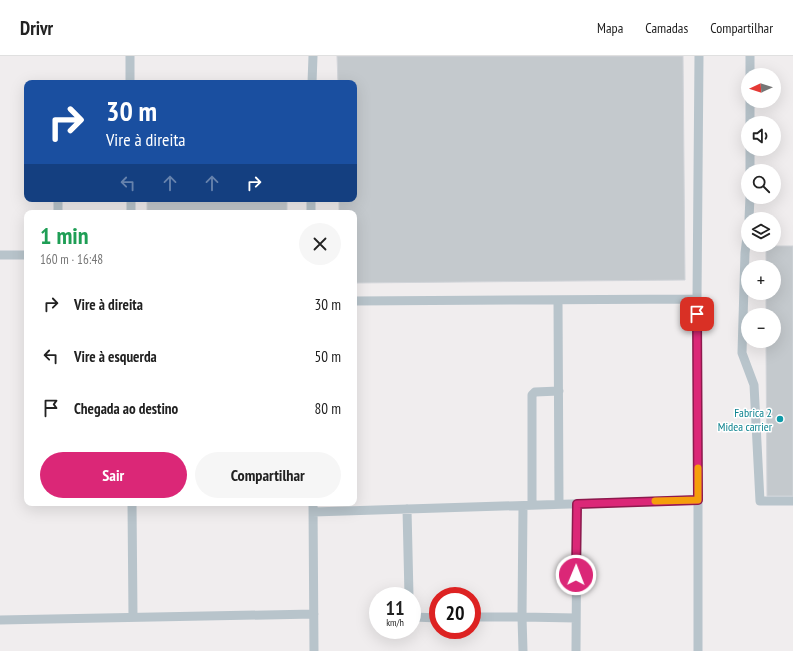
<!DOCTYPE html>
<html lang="pt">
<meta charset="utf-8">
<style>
:root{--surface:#fff;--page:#f6f6f6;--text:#222;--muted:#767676;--line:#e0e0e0;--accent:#db2777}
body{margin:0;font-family:"PT Sans Narrow",sans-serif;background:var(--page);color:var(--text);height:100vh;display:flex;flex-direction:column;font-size:15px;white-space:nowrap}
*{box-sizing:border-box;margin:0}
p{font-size:13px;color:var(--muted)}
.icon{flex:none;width:22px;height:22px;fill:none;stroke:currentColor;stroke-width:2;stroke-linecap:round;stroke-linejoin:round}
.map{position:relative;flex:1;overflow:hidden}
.drawer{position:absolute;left:24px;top:154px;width:333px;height:296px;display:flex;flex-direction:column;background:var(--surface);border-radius:8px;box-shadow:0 4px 16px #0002}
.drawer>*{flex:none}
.top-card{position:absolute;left:24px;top:24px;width:333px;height:122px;border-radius:8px;box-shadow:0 4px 16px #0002;background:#1a4fa0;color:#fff;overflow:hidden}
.needle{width:26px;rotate:266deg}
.fabs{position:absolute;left:741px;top:12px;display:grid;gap:8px}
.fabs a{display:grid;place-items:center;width:40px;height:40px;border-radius:50%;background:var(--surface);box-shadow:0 4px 16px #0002;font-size:20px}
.speed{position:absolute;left:369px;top:531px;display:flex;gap:8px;font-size:20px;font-weight:700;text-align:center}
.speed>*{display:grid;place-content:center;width:52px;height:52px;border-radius:50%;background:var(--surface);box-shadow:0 4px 16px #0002;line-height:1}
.speed small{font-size:10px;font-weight:400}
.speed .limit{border:6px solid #d22;background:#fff;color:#111}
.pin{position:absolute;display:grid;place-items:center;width:34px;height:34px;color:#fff;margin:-17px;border-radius:8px;box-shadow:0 2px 6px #0006}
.me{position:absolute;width:44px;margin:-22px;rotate:1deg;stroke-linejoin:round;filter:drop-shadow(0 0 3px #0008)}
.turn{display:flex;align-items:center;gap:14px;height:84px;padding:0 16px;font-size:18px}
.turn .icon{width:52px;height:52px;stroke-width:2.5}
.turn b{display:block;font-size:28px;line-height:34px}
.lanes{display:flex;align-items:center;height:38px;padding:0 16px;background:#0003;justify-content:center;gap:20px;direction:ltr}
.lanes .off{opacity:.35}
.round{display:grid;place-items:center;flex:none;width:42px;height:42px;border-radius:21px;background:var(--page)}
.head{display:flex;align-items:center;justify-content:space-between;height:68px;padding:0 16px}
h1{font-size:24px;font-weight:800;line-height:30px;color:#1e9e55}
.cta{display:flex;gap:8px;margin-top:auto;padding:8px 16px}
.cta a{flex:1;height:46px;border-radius:24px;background:var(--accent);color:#fff;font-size:16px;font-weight:800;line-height:46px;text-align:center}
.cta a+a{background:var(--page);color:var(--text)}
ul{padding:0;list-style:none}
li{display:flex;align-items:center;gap:12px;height:52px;padding:0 16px}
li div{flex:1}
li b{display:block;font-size:15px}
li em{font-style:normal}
header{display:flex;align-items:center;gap:24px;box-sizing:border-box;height:56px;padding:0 20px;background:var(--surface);border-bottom:1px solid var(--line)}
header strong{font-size:19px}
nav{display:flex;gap:22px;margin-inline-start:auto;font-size:14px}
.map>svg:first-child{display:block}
</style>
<header>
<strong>Drivr</strong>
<nav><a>Mapa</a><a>Camadas</a><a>Compartilhar</a></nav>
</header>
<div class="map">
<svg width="793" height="595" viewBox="0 0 793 595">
<rect width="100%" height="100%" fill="#f0edee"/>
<path fill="#c4c9cd" stroke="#d1d4d9" d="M337 0H683L685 224 354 227V157H339V143H354V27H338Z
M147 143H287V157H147Z
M766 190H793V440H767L766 285H774V259H766V237H774V211H766Z"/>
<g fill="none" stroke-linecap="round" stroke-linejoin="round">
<path stroke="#b8c4cb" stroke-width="9" d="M130 0V27
M750 0V19
M312 27 313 0
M750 45V67
M750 93V115
M131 143V157
M58 157V144
M311 157V143
M749 163 750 141
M748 173 745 197 742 297 754 329 760 445H793
M0 199H27
M558 244 559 448
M354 245 697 243
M132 447 133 561
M313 447 314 595
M532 449V339L535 336 559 335
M523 450 522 561 576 562
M407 453 409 540
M313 456 698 444
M412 558 414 561 438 562
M472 561H522L523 595
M0 564 314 558
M576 595 577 448
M698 595V444L697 243 699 0"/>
</g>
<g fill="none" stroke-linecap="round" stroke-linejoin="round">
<defs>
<path id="route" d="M576 519 577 448 698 444 697 258"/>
</defs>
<use href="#route" stroke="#8e194d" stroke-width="10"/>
<use href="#route" stroke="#db2777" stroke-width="7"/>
<path stroke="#f59e0b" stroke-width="7" d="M655 445 698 444V412"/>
</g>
<circle fill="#0f9aa8" stroke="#fff" stroke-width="1.5" cx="780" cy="363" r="4"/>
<g text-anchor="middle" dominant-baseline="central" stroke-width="3" stroke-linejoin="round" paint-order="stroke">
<g font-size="12" fill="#0d838f" stroke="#fff" text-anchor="end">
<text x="772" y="356">Fabrica 2<tspan x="772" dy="14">Midea carrier</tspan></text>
</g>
</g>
</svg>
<div class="fabs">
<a><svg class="needle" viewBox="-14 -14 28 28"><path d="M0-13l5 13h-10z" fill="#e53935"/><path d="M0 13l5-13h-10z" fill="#767676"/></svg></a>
<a><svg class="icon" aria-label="sound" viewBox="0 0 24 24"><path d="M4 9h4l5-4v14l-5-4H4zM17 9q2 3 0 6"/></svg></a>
<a><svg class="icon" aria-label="search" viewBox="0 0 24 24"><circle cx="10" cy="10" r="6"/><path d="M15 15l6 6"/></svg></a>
<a><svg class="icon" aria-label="layers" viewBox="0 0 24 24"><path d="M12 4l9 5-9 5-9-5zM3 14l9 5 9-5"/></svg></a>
<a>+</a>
<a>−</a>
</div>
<div class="speed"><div>11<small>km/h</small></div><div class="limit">20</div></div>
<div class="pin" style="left:697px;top:258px;background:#d93025"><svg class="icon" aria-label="arrive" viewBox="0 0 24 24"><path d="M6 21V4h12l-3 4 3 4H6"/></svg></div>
<svg class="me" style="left:576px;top:519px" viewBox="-20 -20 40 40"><circle r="17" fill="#db2777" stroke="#fff" stroke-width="3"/><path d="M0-11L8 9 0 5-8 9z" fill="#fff"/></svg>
<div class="top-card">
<div class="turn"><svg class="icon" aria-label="right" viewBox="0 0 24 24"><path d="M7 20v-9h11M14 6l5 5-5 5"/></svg><div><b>30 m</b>Vire à direita</div></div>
<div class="lanes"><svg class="icon off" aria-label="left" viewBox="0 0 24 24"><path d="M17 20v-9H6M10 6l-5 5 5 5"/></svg><svg class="icon off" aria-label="ahead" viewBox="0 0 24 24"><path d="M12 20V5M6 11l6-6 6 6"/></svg><svg class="icon off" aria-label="ahead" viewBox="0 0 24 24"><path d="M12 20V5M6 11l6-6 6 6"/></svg><svg class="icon" aria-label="right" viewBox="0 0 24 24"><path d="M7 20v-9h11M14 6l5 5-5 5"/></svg></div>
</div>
<section class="drawer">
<div class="head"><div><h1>1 min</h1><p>160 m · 16:48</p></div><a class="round"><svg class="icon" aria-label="close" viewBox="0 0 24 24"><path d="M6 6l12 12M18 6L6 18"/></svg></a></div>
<ul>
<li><svg class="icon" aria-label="right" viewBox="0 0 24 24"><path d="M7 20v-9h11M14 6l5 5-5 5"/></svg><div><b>Vire à direita</b></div><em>30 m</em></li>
<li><svg class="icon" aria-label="left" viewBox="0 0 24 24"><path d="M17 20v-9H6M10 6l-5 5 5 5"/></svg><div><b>Vire à esquerda</b></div><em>50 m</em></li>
<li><svg class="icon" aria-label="arrive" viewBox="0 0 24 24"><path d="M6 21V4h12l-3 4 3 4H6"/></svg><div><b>Chegada ao destino</b></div><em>80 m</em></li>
</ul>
<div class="cta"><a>Sair</a><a>Compartilhar</a></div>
</section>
</div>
